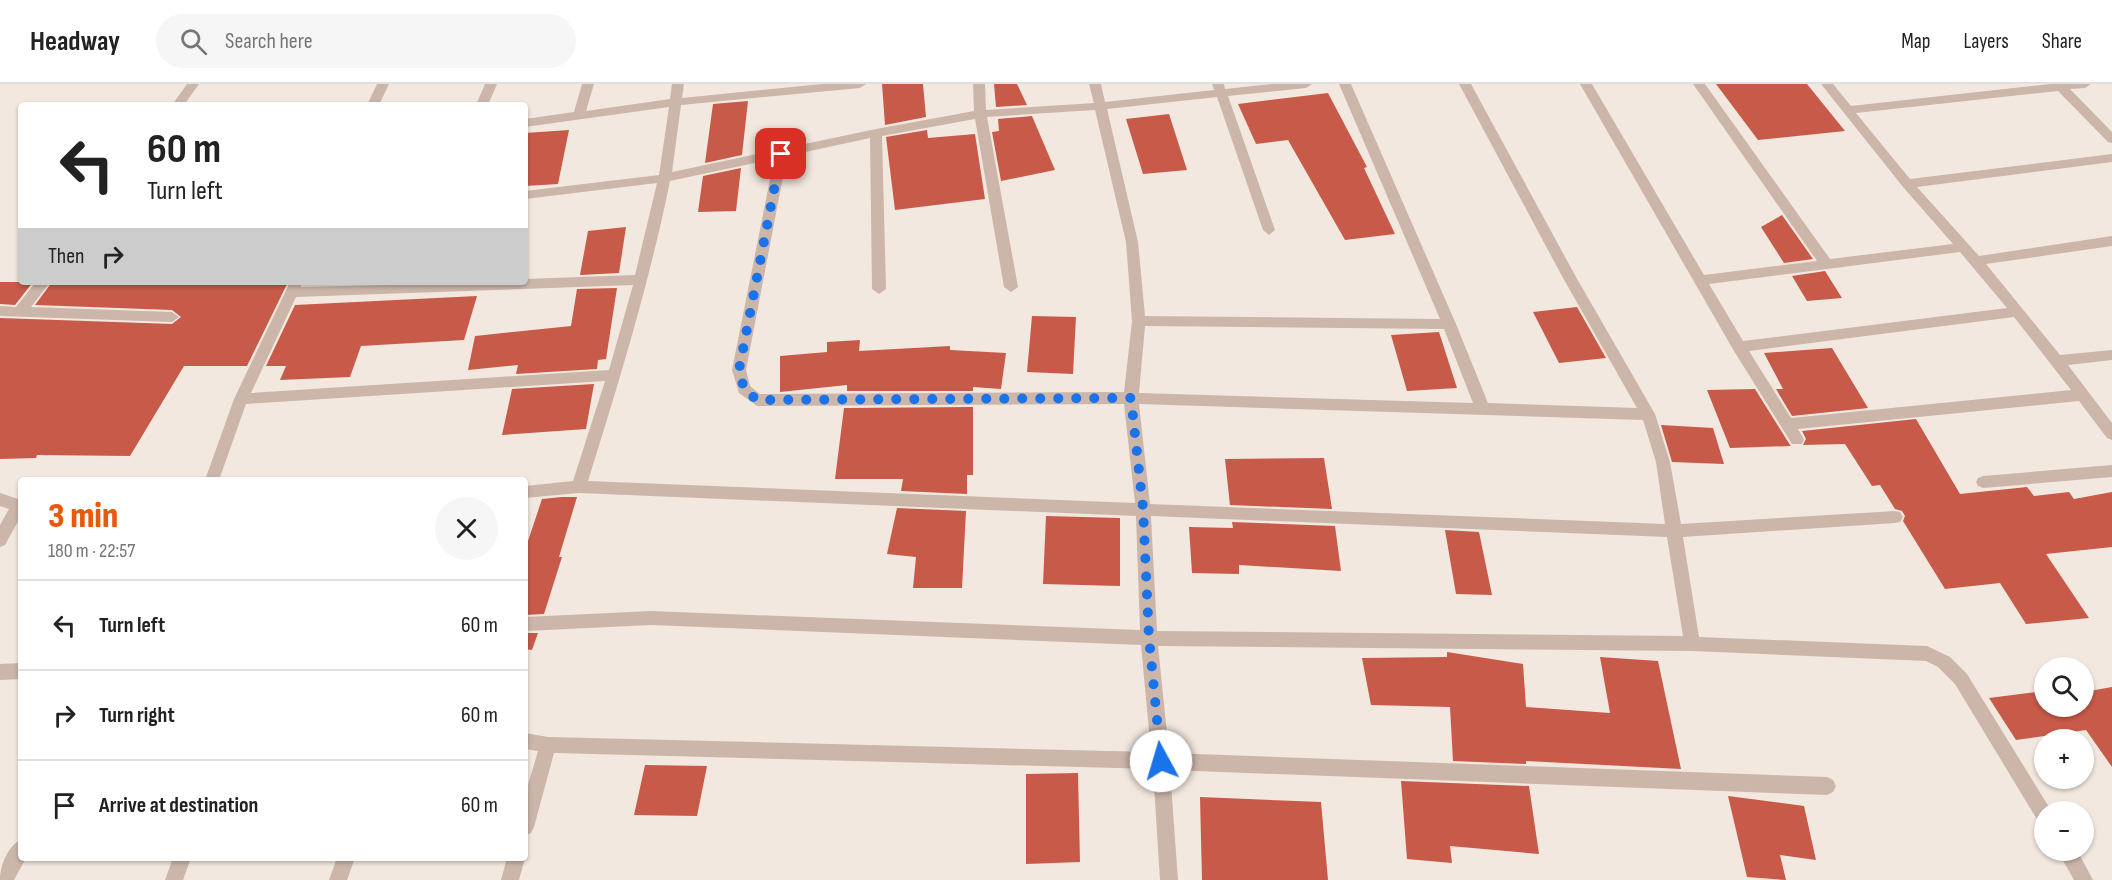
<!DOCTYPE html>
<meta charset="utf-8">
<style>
:root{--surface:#fff;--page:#f6f6f6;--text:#222;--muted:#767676;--line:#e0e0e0;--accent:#ea580c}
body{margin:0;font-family:"Sofia Sans Condensed",sans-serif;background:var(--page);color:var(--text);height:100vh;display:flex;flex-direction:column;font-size:22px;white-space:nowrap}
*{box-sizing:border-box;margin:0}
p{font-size:20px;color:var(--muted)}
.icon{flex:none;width:33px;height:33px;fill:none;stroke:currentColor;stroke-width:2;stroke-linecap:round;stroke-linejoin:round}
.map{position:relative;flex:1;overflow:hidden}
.details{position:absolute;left:18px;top:393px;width:510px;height:384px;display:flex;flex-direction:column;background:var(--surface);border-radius:6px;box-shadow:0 2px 4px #0004}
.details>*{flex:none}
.banner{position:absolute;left:18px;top:18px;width:510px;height:183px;border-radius:6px;box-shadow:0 2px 4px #0004;background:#fff;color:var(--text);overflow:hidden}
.fabs{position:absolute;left:2034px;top:573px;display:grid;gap:12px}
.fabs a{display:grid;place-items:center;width:60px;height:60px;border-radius:50%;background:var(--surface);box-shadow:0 2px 4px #0004;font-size:30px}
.pin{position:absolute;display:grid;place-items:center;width:51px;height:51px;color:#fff;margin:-26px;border-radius:12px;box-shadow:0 3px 9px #0006}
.me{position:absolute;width:66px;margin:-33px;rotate:354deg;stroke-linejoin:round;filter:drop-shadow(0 0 4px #0008)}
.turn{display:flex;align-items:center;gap:21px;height:126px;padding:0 30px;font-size:27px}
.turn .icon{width:78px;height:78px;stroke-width:2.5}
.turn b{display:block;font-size:42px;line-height:51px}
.then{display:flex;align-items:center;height:57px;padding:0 30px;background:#0003;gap:12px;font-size:22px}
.round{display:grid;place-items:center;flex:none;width:63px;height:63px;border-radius:32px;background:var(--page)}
.summary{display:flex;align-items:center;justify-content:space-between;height:102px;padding:0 30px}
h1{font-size:36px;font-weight:800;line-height:45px;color:var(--accent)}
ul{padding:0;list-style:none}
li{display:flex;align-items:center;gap:18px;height:90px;padding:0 30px;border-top:2px solid var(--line)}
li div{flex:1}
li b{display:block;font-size:22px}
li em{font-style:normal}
header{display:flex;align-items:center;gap:36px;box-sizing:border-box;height:84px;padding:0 30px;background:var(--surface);border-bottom:2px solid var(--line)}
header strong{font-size:28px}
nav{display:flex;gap:33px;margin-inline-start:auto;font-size:21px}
.search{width:420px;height:54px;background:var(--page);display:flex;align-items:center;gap:15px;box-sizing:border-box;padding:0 21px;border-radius:33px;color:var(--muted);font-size:22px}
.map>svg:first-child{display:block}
</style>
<header>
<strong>Headway</strong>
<div class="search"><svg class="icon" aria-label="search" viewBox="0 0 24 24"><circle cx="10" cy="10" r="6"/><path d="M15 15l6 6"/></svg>Search here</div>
<nav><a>Map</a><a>Layers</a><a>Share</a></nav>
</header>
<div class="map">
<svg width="2112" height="796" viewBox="0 0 2112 796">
<rect width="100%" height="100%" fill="#f3e8df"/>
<path fill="#c85a49" d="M882 0H923L926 33 885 41Z
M994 0H1017L1027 21 996 23Z
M1716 0H1807L1845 47 1758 56Z
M1328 9 1367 83 1364 84 1395 150 1345 156 1288 56 1256 60 1238 20Z
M748 17 742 71 705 79 713 20Z
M1169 30 1187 86 1143 90 1126 35Z
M1032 32 1055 86 1001 97 992 48 999 47 998 35Z
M569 46 558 100 525 102V49Z
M927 46 928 54 975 50 985 115 895 126 886 53Z
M741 84 736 127 698 128 703 92Z
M1782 131 1813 175 1784 179 1761 143Z
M626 143 619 189 580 191 588 147Z
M1825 187 1842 214 1807 217 1792 192Z
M0 198H33L15 221 0 220Z
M52 198H288L247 282H184L130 372 37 371 36 374 0 375V234L172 240 181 233 172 226 35 221Z
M617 204 606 275 598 276 597 285 516 290 518 281 468 286 475 252 571 242 577 205Z
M477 212 464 256 361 262 350 293 280 296 286 282H266L295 221Z
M1577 223 1606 274 1559 279 1533 228Z
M1032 232 1076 233 1073 290 1027 288Z
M1439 248 1457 304 1407 307 1391 251Z
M860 256 859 267 950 262V266L1006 269 1001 305 973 303V307H847V301L780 308V272L827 268V258Z
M1832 264 1868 324 1792 332 1776 305H1783L1764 269Z
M594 300 586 345 502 351 512 305Z
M1755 305 1790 361 1791 362 1730 364 1707 306Z
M973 323V391H967V410L901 407 903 395H835L844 324Z
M1916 335 1960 410 2027 403 2034 412 2069 408 2074 415 2112 408V463L2046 470 2089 534 2026 540 2000 499 1945 505 1903 437 1905 432 1902 427 1895 425 1880 401 1872 402 1845 360 1803 361 1806 355 1802 347Z
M1661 341 1713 344 1724 380 1672 378Z
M1324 374 1332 425 1230 421 1225 375Z
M562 413H577L559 473H562L544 530 525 531V466L542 415Z
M897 424 966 427 962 504H913L916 473 887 470Z
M1046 432 1120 434V502L1043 500Z
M1232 438 1335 442 1341 487 1239 481V490L1192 489 1189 443 1233 444Z
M1445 446 1479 448 1492 511 1456 510Z
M525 549H538L532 566 525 565Z
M1447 568 1523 580 1526 623 1610 629 1600 573 1658 577 1681 685 1526 677V680L1453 677 1450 623 1371 621 1362 574 1447 573Z
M2112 603V683L2086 646 2016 656 1989 614 2044 607V622H2084V608Z
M645 681 707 682 697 732 634 731Z
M1078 689 1080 778 1026 780V690Z
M1401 697 1529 702 1539 770 1450 762 1452 779 1407 775Z
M1728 712 1804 722 1816 776 1780 771 1786 796 1747 793Z
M1200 713 1321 718 1328 796H1202Z"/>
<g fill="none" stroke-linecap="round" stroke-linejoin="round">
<path fill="#ccb6aa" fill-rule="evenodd" d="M187 0H199L184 21H172Z
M377 0H389L379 21H367Z
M485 0H497L488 21H476Z
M582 0H594L586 27 670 15 672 0H684L682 14 822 0H866L860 4 681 21 672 88 876 45 974 27 973 0H985L986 26 1094 19 1089 0H1101L1105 18 1214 6 1212 0H1224L1225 5 1271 0H1312L1306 4 1228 12 1275 146 1269 151 1263 146 1217 13 1107 25 1138 158 1145 232 1440 235 1339 0H1351L1456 240 1488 319 1637 324 1563 194 1459 0H1471L1576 193 1655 330 1670 378 1681 440 1895 427 1900 428 1903 433 1900 438 1895 439 1683 453 1699 553 1927 562 1950 573 1967 590 2052 728H2044V740L2038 737 1955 600 1938 583 1926 577 1692 567 1158 562 1169 669 1827 693 1833 696 1836 702 1833 708 1827 711 1170 686 1178 796H1160L1153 685 554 669 534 743 531 749 525 752V711L538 667 525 665V649L548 653 1151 668 1141 561 651 541 525 547V533L651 527 1140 546 1136 432 579 409 525 414V402L573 397 605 297 246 320 219 396H205L234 315 290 198H300L301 203 525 198V195L635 191 657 99 525 115V107L659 91 669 23 525 43V35L574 28ZM1095 26 1126 158 1132 237 1124 308 760 310 750 302 746 286 787 72 870 54 872 205 879 210 886 205 882 52 975 35 1004 203 1011 208 1018 203 987 33ZM774 75 732 286 739 309 757 322 1124 320 1135 419 588 397C619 298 649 200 670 97ZM633 201 609 286 251 309 296 213ZM1145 242 1444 245 1473 319 1139 309ZM1139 320 1643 336 1656 378 1665 440 1150 420ZM1151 432 1667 453 1683 552 1157 547Z
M1580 0H1592L1704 191 1817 177 1693 0H1705L1830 175 1953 160 1903 103 1821 0H1833L1851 22 2051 0H2091L2085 4 2070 5 2112 48V59L2108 58 2058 7 1856 29 1910 95 2112 70V78L1917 103 1979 172 2112 152V162L1986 180 2060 271 2112 266V276L2068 281 2112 339V356L2107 354 2079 317 1798 345 1804 356 1802 360H1792L1734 267ZM1960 168 2007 224 1743 257 1709 200ZM2014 233 2071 306 1791 334 1749 267Z
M36 198H50L31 223 172 228 179 233 172 238 0 232V222L16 223Z
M2112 381V393L1983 404 1978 402 1976 398 1978 394 1983 392Z
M0 409 21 416V432L5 461 0 463V441L9 425 0 422Z
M21 579V595L0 596V580Z
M21 756V774H26L14 796H0C0 782 8 761 21 756Z
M2057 766H2077L2093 796H2074Z
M173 774H191L183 796H165Z
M337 774H355L347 796H329Z
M507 774H525L519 796H501Z"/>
</g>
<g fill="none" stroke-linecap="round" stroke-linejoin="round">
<path stroke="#1a73e8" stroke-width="10" stroke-dasharray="0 18" d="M781 70 739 286 744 305 757 316 1131 314 1143 424 1149 554 1161 677"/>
</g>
</svg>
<div class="fabs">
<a><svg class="icon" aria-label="search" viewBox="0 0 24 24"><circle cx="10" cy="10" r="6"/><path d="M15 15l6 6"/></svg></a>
<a>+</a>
<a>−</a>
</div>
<div class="pin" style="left:781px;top:70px;background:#d93025"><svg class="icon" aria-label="arrive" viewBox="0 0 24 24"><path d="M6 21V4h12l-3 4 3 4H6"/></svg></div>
<svg class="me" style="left:1161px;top:677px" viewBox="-20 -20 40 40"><circle r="19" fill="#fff"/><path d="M0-13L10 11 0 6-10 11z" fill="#1a73e8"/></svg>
<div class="banner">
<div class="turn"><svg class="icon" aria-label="left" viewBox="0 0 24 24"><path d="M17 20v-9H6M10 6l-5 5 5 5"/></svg><div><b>60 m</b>Turn left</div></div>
<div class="then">Then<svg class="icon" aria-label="right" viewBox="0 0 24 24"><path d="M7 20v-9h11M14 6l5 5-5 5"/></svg></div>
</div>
<section class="details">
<div class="summary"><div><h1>3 min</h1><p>180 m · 22:57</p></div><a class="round"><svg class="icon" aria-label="close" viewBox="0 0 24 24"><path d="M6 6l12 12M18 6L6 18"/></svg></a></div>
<ul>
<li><svg class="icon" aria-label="left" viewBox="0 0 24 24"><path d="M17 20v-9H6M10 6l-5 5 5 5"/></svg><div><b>Turn left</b></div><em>60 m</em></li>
<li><svg class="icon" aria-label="right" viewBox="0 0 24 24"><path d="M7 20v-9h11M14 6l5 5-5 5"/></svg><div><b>Turn right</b></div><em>60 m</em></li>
<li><svg class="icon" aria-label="arrive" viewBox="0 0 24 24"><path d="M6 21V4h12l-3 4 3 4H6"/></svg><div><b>Arrive at destination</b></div><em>60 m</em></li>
</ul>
</section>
</div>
